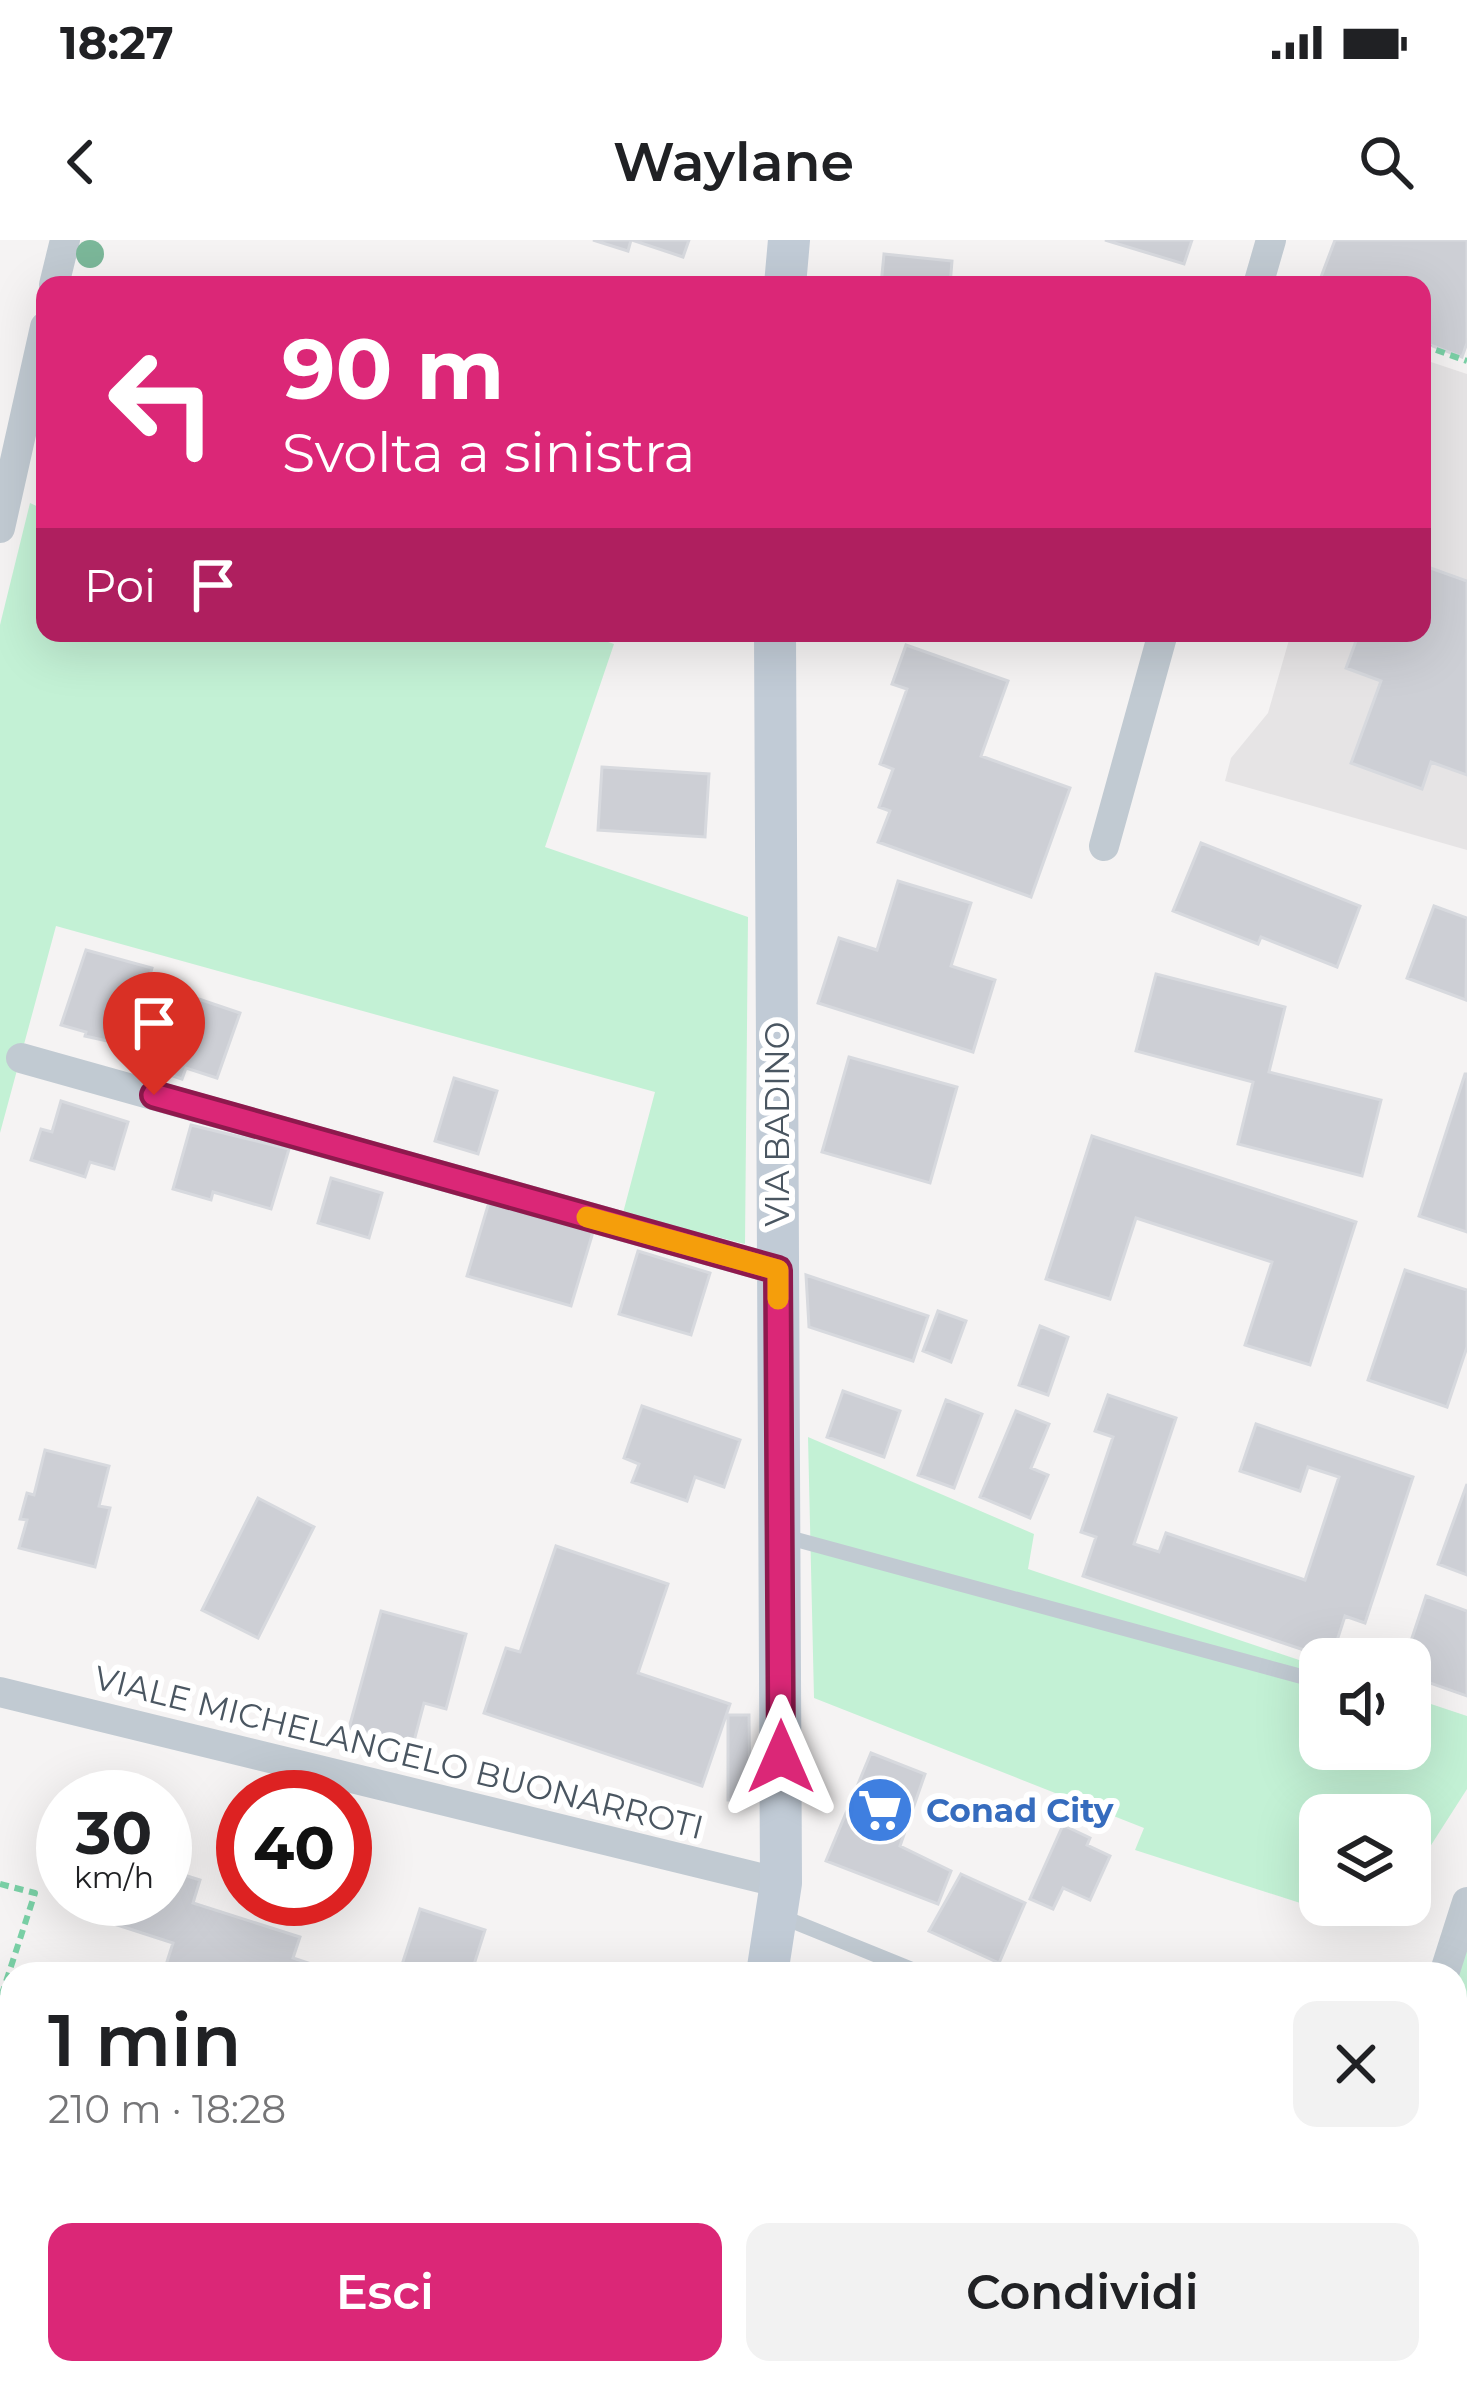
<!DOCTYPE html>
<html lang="it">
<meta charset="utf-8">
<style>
:root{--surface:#fff;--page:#f2f2f2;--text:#202124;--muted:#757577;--accent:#db2777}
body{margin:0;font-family:Montserrat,sans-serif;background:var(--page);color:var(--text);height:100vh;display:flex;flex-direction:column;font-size:45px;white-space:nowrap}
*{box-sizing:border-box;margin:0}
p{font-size:39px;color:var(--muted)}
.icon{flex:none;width:66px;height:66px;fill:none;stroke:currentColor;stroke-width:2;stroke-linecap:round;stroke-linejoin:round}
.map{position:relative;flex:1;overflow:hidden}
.details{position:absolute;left:0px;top:1722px;width:1467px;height:423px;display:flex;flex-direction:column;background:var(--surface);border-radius:36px 36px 0 0;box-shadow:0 12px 48px #0002}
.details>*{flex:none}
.guide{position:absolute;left:36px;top:36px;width:1395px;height:366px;border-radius:24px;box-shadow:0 12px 48px #0002;background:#db2777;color:#fff;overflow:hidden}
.controls{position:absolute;left:1299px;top:1398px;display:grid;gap:24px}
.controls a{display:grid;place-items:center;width:132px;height:132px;border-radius:24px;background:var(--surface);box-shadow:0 12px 48px #0002;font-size:60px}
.speed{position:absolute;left:36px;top:1530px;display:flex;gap:24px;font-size:60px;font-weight:700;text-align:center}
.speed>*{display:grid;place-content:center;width:156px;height:156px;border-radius:50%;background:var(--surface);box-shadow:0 12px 48px #0002;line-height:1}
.speed small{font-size:30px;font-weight:400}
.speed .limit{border:18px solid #d22;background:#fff;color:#111}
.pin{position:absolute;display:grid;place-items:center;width:102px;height:102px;color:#fff;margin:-123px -51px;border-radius:50% 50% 50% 0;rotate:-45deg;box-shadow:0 0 12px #0007}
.pin .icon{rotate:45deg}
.me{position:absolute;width:132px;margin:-66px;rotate:0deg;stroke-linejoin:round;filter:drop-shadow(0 0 9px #0008)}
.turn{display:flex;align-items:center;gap:42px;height:252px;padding:0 48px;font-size:54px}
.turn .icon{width:156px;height:156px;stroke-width:2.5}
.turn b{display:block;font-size:84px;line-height:102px}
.then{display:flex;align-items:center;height:114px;padding:0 48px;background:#0003;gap:24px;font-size:45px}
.round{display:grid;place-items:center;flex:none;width:126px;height:126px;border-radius:24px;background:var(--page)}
.summary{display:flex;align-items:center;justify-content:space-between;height:204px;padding:0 48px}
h1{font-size:72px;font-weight:600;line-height:90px}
.action{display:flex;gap:24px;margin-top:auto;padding:24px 48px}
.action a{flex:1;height:138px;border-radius:24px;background:var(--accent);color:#fff;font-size:48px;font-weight:600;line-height:138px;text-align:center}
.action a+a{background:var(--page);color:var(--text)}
.status{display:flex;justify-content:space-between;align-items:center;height:84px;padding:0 60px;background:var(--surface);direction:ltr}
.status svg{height:33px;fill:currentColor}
header{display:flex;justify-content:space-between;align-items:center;height:156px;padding:0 48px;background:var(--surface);font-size:54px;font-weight:600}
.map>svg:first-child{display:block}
</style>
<div class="status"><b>18:27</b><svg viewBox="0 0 49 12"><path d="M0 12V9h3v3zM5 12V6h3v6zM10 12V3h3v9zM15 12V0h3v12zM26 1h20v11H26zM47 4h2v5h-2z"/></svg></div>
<header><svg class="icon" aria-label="back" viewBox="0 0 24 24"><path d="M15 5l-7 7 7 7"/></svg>Waylane<svg class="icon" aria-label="search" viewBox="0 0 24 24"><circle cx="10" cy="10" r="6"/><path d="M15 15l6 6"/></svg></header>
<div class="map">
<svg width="1467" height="2143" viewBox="0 0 1467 2143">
<rect width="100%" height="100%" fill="#f5f3f3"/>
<path fill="#e6e4e5" d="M1422 119 1467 134V610L1225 541 1231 518 1268 473 1291 393H1422Z"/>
<path fill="#c3f1d5" d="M30 263 45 270V393H583L614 404 545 607 748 677 745 1004 623 973 655 852 56 686 0 893V385Z
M808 1197 1034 1294 1028 1329 1320 1427V1509H1410V1457L1467 1476V1549L1410 1638V1575H1320V1665H1358L1322 1670 1135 1610 1144 1588 814 1458Z
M1467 1704V1849L1455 1845V1741Z"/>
<path fill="#cdcfd5" stroke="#d7d9de" stroke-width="3" d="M593 0H631L628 11Z
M632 0H689L683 17Z
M1105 0H1192L1184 24Z
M1335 0H1467V103L1462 117 1422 102V45H1318Z
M884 14 952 21 950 45H881Z
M1422 325 1467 341V535L1431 522 1422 549 1351 523 1381 441 1346 428 1359 393H1422Z
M906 405 1008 441 981 516 1070 548 1031 657 878 602 890 571 879 567 893 529 880 524 907 449 892 444Z
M602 527 709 534 705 597 598 590Z
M1201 603 1360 666 1337 727 1261 697 1258 704 1173 671Z
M898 641 971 663 951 726 995 740 973 812 818 763 839 698 877 710Z
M1434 666 1467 678 1466 760 1407 738Z
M86 710 152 728 130 806 85 796 86 792 61 785Z
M1156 734 1285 767 1269 832 1381 860 1362 936 1238 904 1253 842 1136 811Z
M181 753 240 773 217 838 186 828 182 839 155 830Z
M849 817 957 847 930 943 822 912Z
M1465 834H1467V992L1419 976Z
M454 838 497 851 478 914 435 901Z
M61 861 128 882 114 929 90 922 85 937 31 920 41 889 52 892Z
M191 885 289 909 271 969 213 952 211 960 173 949Z
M1092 896 1356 982 1310 1125 1245 1105 1272 1022 1136 978 1110 1059 1046 1039Z
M331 938 382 953 369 998 318 983Z
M489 962 593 992 571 1066 467 1036Z
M638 1011 710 1033 691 1095 619 1074Z
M1405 1030 1467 1050V1107L1447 1167 1368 1140Z
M806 1035 928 1076 913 1121 809 1087Z
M938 1071 966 1081 951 1122 923 1111Z
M1040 1086 1068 1097 1048 1155 1019 1145Z
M843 1151 900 1171 884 1217 827 1197Z
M1108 1155 1176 1178 1134 1304 1159 1312 1166 1293 1305 1340 1339 1237 1308 1227 1300 1251 1240 1231 1256 1184 1413 1237 1365 1383 1345 1376 1331 1419 1083 1336 1096 1297 1081 1292 1113 1197 1095 1191Z
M946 1160 982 1174 954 1248 918 1235Z
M642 1166 740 1200 724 1247 695 1237 687 1261 632 1242 639 1224 624 1218Z
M1016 1171 1049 1184 1031 1228 1048 1235 1030 1278 980 1257Z
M45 1210 109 1226 99 1266 110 1268 95 1327 19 1308 27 1280 20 1279 27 1253 34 1255Z
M1467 1244V1335L1438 1324Z
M258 1258 314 1287 258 1398 202 1370Z
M556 1306 668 1344 638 1433 730 1464 702 1546 484 1473 506 1408 520 1412Z
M1426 1356 1467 1371V1456L1410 1436V1419H1405Z
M381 1371 466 1394 446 1469 424 1463 413 1505 349 1488Z
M728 1475H749L750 1560H728Z
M871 1513 925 1534 900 1606 951 1631 938 1664 826 1621Z
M1063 1585 1090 1598 1087 1605 1110 1616 1090 1660 1063 1648 1053 1669 1030 1659Z
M165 1629 200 1640 193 1663 300 1697 293 1718 341 1734H184L165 1728 173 1703 71 1670 75 1659H165Z
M961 1634 1025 1663 999 1723 929 1691Z
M420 1669 485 1690 471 1734H399Z
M12 1903V2063L3 2091 12 2094V2133H100L97 2143H0V1940Z
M1455 1918 1467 1922V2090L1455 2086Z
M214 2133H312L309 2143H210Z
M400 2133H482L478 2143H396Z
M728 2133H797L793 2143H723Z
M838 2133H850L872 2143H834Z
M1392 2133H1407L1433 2143H1388Z"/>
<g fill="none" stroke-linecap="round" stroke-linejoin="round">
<path stroke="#7ad0a6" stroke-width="6" stroke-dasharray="9 6" stroke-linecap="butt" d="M1422 105 1467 121
M0 1644 35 1653 0 1760"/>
<path stroke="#c1cad2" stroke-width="15" d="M783 1296 1307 1438
M780 1676 923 1734
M1251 2133H1267"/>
<path stroke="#c1cad2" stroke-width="30" d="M54 45 65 0
M1258 45 1271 0
M0 288 45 87
M1104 606 1163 393
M21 818 778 1030
M0 1452 781 1643
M1444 1734 1467 1662
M1455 1877 1467 1881
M567 2143 571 2133
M1325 2143 1328 2133"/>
<path stroke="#c1cbd6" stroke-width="42" d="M785 45 789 0
M767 1734 781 1643 775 393
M645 2143 648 2133"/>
</g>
<circle fill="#7bb799" cx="90" cy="14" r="14"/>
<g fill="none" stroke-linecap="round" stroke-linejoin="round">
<defs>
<path id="route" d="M154 855 778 1030 781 1517"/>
</defs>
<use href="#route" stroke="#8e194d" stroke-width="30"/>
<use href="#route" stroke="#db2777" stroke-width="21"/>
<path stroke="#f59e0b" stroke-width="21" d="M587 977 778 1030V1059"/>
</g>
<defs>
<symbol id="supermarket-disc" viewBox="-11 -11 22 22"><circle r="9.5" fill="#3f7fe0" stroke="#fff"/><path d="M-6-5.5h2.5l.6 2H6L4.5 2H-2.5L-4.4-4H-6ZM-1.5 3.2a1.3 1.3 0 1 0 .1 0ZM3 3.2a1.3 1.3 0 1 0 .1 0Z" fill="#fff"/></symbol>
</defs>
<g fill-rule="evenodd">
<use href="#supermarket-disc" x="842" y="1532" width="76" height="76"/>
</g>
<g text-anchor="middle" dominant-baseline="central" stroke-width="12" stroke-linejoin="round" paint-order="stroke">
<g font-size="33" fill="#4a5661" stroke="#fff">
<text transform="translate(777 884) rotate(-90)">VIA BADINO</text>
<text transform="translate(399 1512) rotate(14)">VIALE MICHELANGELO BUONARROTI</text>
</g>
<g font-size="33" font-weight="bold" fill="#366cbe" stroke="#fff" text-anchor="start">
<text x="926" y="1570">Conad City</text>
</g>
</g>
</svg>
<div class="controls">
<a><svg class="icon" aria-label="sound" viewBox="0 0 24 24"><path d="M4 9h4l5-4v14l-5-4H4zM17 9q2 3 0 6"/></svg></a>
<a><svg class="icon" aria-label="layers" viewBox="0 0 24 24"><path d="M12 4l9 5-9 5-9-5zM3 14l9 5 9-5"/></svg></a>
</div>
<div class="speed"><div>30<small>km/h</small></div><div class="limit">40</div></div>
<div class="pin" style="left:154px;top:855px;background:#d93025"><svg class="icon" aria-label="arrive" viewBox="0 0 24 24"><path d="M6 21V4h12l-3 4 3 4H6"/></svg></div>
<svg class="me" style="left:781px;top:1517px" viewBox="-20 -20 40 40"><path d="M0-17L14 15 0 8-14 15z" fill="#db2777" stroke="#fff" stroke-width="4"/></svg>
<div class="guide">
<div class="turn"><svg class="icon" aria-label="left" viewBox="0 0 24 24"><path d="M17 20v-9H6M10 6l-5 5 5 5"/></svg><div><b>90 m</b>Svolta a sinistra</div></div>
<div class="then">Poi<svg class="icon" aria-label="arrive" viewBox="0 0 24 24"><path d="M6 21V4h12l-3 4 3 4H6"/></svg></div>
</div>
<section class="details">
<div class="summary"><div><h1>1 min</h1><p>210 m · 18:28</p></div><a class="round"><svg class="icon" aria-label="close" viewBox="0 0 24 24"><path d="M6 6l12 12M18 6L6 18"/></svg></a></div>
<div class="action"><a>Esci</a><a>Condividi</a></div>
</section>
</div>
